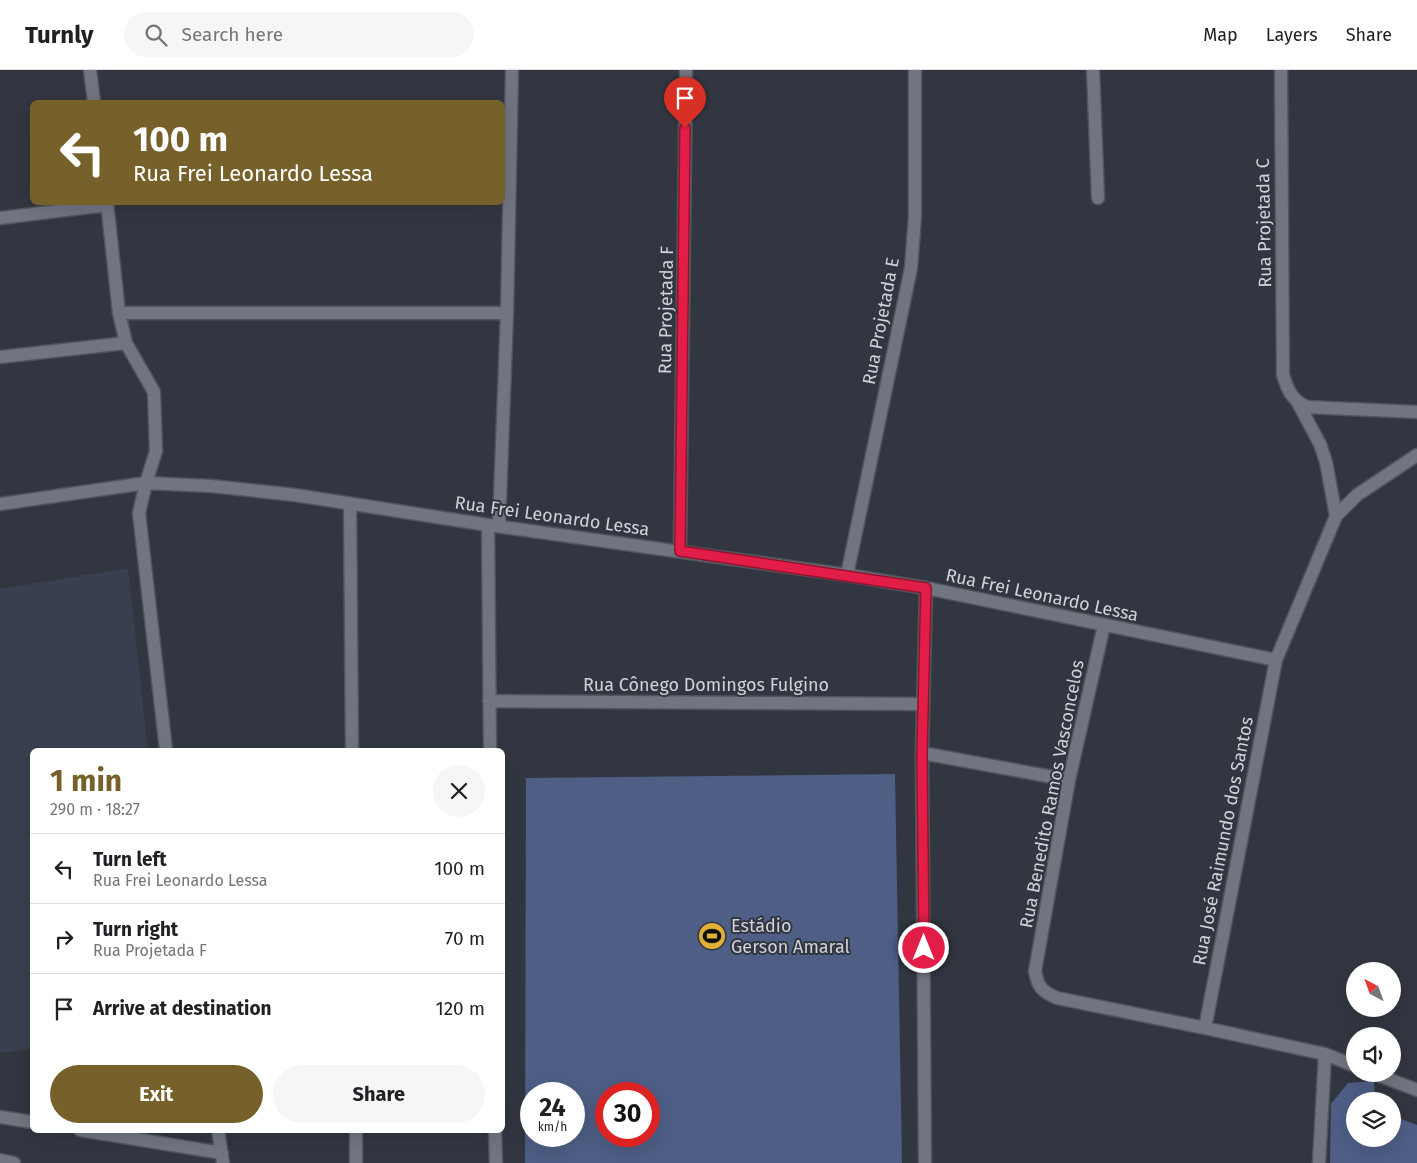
<!DOCTYPE html>
<meta charset="utf-8">
<style>
:root{--surface:#fff;--page:#f6f6f6;--text:#202124;--muted:#757577;--line:#e0e0e0;--accent:#76612b}
body{margin:0;font-family:"Fira Sans",sans-serif;background:var(--page);color:var(--text);height:100vh;display:flex;flex-direction:column;font-size:19px;white-space:nowrap}
*{box-sizing:border-box;margin:0}
p{font-size:16px;color:var(--muted)}
.icon{flex:none;width:28px;height:28px;fill:none;stroke:currentColor;stroke-width:2;stroke-linecap:round;stroke-linejoin:round}
.map{position:relative;flex:1;overflow:hidden}
.details{position:absolute;left:30px;top:678px;width:475px;height:385px;display:flex;flex-direction:column;background:var(--surface);border-radius:8px;box-shadow:0 5px 20px #0002}
.details>*{flex:none}
.banner{position:absolute;left:30px;top:30px;width:475px;height:105px;border-radius:8px;box-shadow:0 5px 20px #0002;background:#76612b;color:#fff;overflow:hidden}
.needle{width:32px;rotate:319deg}
.buttons{position:absolute;left:1346px;top:892px;display:grid;gap:10px}
.buttons a{display:grid;place-items:center;width:55px;height:55px;border-radius:50%;background:var(--surface);box-shadow:0 5px 20px #0002;font-size:25px}
.speed{position:absolute;left:520px;top:1012px;display:flex;gap:10px;font-size:25px;font-weight:700;text-align:center}
.speed>*{display:grid;place-content:center;width:65px;height:65px;border-radius:50%;background:var(--surface);box-shadow:0 5px 20px #0002;line-height:1}
.speed small{font-size:12px;font-weight:400}
.speed .limit{border:8px solid #d22;background:#fff;color:#111}
.pin{position:absolute;display:grid;place-items:center;width:42px;height:42px;color:#fff;margin:-51px -21px;border-radius:50% 50% 50% 0;rotate:-45deg;box-shadow:0 0 5px #0007}
.pin .icon{rotate:45deg}
.me{position:absolute;width:55px;margin:-28px;rotate:0deg;stroke-linejoin:round;filter:drop-shadow(0 0 4px #0008)}
.turn{display:flex;align-items:center;gap:18px;height:105px;padding:0 20px;font-size:22px}
.turn .icon{width:65px;height:65px;stroke-width:2.5}
.turn b{display:block;font-size:35px;line-height:42px}
.round{display:grid;place-items:center;flex:none;width:52px;height:52px;border-radius:26px;background:var(--page)}
.summary{display:flex;align-items:center;justify-content:space-between;height:85px;padding:0 20px}
h1{font-size:30px;font-weight:700;line-height:38px;color:var(--accent)}
.primary-button{display:flex;gap:10px;margin-top:auto;padding:10px 20px}
.primary-button a{flex:1;height:58px;border-radius:30px;background:var(--accent);color:#fff;font-size:20px;font-weight:700;line-height:58px;text-align:center}
.primary-button a+a{background:var(--page);color:var(--text)}
ul{padding:0;list-style:none}
li{display:flex;align-items:center;gap:15px;height:70px;padding:0 20px;border-top:1px solid var(--line)}
li div{flex:1}
li b{display:block;font-size:19px}
li em{font-style:normal}
header{display:flex;align-items:center;gap:30px;box-sizing:border-box;height:70px;padding:0 25px;background:var(--surface);border-bottom:1px solid var(--line)}
header strong{font-size:24px}
nav{display:flex;gap:28px;margin-inline-start:auto;font-size:18px}
.search{width:350px;height:45px;background:var(--page);display:flex;align-items:center;gap:12px;box-sizing:border-box;padding:0 18px;border-radius:28px;color:var(--muted);font-size:19px}
.map>svg:first-child{display:block}
</style>
<header>
<strong>Turnly</strong>
<div class="search"><svg class="icon" aria-label="search" viewBox="0 0 24 24"><circle cx="10" cy="10" r="6"/><path d="M15 15l6 6"/></svg>Search here</div>
<nav><a>Map</a><a>Layers</a><a>Share</a></nav>
</header>
<div class="map">
<svg width="1417" height="1093" viewBox="0 0 1417 1093">
<rect width="100%" height="100%" fill="#323640"/>
<path fill="#393f4e" d="M128 498 148 680H32V979L0 983V519Z"/>
<path fill="#4e5e85" fill-rule="evenodd" d="M895 704 902 1093H525L526 708ZM531 1024H574V1066H531ZM606 1024H649V1066H606Z
M1374 1011 1375 1031H1355V1069H1392L1393 1046 1417 1055V1093H1330L1331 1034 1348 1013Z"/>
<g fill="none" stroke-linecap="round" stroke-linejoin="round">
<defs>
<path id="street" d="M90 0 94 32
M1093 0 1098 128
M1281 0 1283 305C1288 321 1292 330 1307 337L1417 342
M107 132 119 243 126 273 154 322 156 381 146 413 139 443 166 680
M0 148 107 135
M119 243H507
M0 287 126 273
M1298 333 1320 374 1326 392 1336 446
M0 434 146 413 211 416 295 425 488 455 847 505 926 518 1276 590
M350 435 352 680
M488 455 490 680
M499 455 507 243 512 0
M680 481 686 0
M847 505 911 198 915 146V0
M1104 555 1069 710 1035 901C1038 917 1041 921 1057 928L1205 958 1325 984 1355 996
M489 631 922 634
M922 683 1069 710
M1205 958 1276 590 1336 446 1357 425 1417 385
M1375 1004 1417 1020
M0 1047 32 1052
M80 1060 222 1083
M218 1060 223 1093
M356 1060V1093
M495 1060 496 1093
M925 1093 922 683 926 518
M1319 1093 1325 984"/>
<path id="secondary" d="M0 1090 14 1093"/>
</defs>
<use href="#street" stroke="#50545b" stroke-width="15"/>
<use href="#secondary" stroke="#50545b" stroke-width="15"/>
<use href="#street" stroke="#707580" stroke-width="12"/>
<use href="#secondary" stroke="#707580" stroke-width="12"/>
</g>
<g fill="none" stroke-linecap="round" stroke-linejoin="round">
<defs>
<path id="route" d="M685 58 680 481 926 518 922 683 924 878"/>
</defs>
<use href="#route" stroke="#92132f" stroke-width="12"/>
<use href="#route" stroke="#e11d48" stroke-width="9"/>
</g>
<defs>
<symbol id="stadium-disc" viewBox="-11 -11 22 22"><circle r="9.5" fill="#e0b034" stroke="#323640"/><path d="M0-5a6.5 5 0 1 0 0 10a6.5 5 0 1 0 0-10ZM-3.5-1.8h7v3.6h-7Z" fill="#111"/></symbol>
</defs>
<g fill-rule="evenodd">
<use href="#stadium-disc" x="696" y="850" width="32" height="32"/>
</g>
<g text-anchor="middle" dominant-baseline="central" stroke-width="4" stroke-linejoin="round" paint-order="stroke">
<g font-size="18" fill="#cfd2d8" stroke="#323640">
<text transform="translate(1264 153) rotate(-91)">Rua Projetada C</text>
<text transform="translate(666 240) rotate(-89)">Rua Projetada F</text>
<text transform="translate(881 251) rotate(-79)">Rua Projetada E</text>
<text transform="translate(552 446) rotate(8)">Rua Frei Leonardo Lessa</text>
<text transform="translate(1042 525) rotate(12)">Rua Frei Leonardo Lessa</text>
<text x="706" y="615">Rua Cônego Domingos Fulgino</text>
<text transform="translate(1052 724) rotate(-79)">Rua Benedito Ramos Vasconcelos</text>
<text transform="translate(1223 771) rotate(-79)">Rua José Raimundo dos Santos</text>
</g>
<g font-size="18" fill="#cfd2d8" stroke="#323640" text-anchor="start">
<text x="731" y="856">Estádio<tspan x="731" dy="21">Gerson Amaral</tspan></text>
</g>
</g>
</svg>
<div class="buttons">
<a><svg class="needle" viewBox="-14 -14 28 28"><path d="M0-13l5 13h-10z" fill="#e53935"/><path d="M0 13l5-13h-10z" fill="#757577"/></svg></a>
<a><svg class="icon" aria-label="sound" viewBox="0 0 24 24"><path d="M4 9h4l5-4v14l-5-4H4zM17 9q2 3 0 6"/></svg></a>
<a><svg class="icon" aria-label="layers" viewBox="0 0 24 24"><path d="M12 4l9 5-9 5-9-5zM3 14l9 5 9-5"/></svg></a>
</div>
<div class="speed"><div>24<small>km/h</small></div><div class="limit">30</div></div>
<div class="pin" style="left:685px;top:58px;background:#d93025"><svg class="icon" aria-label="arrive" viewBox="0 0 24 24"><path d="M6 21V4h12l-3 4 3 4H6"/></svg></div>
<svg class="me" style="left:924px;top:878px" viewBox="-20 -20 40 40"><circle r="17" fill="#e11d48" stroke="#fff" stroke-width="3"/><path d="M0-11L8 9 0 5-8 9z" fill="#fff"/></svg>
<div class="banner">
<div class="turn"><svg class="icon" aria-label="left" viewBox="0 0 24 24"><path d="M17 20v-9H6M10 6l-5 5 5 5"/></svg><div><b>100 m</b>Rua Frei Leonardo Lessa</div></div>
</div>
<section class="details">
<div class="summary"><div><h1>1 min</h1><p>290 m · 18:27</p></div><a class="round"><svg class="icon" aria-label="close" viewBox="0 0 24 24"><path d="M6 6l12 12M18 6L6 18"/></svg></a></div>
<ul>
<li><svg class="icon" aria-label="left" viewBox="0 0 24 24"><path d="M17 20v-9H6M10 6l-5 5 5 5"/></svg><div><b>Turn left</b><p>Rua Frei Leonardo Lessa</p></div><em>100 m</em></li>
<li><svg class="icon" aria-label="right" viewBox="0 0 24 24"><path d="M7 20v-9h11M14 6l5 5-5 5"/></svg><div><b>Turn right</b><p>Rua Projetada F</p></div><em>70 m</em></li>
<li><svg class="icon" aria-label="arrive" viewBox="0 0 24 24"><path d="M6 21V4h12l-3 4 3 4H6"/></svg><div><b>Arrive at destination</b></div><em>120 m</em></li>
</ul>
<div class="primary-button"><a>Exit</a><a>Share</a></div>
</section>
</div>
